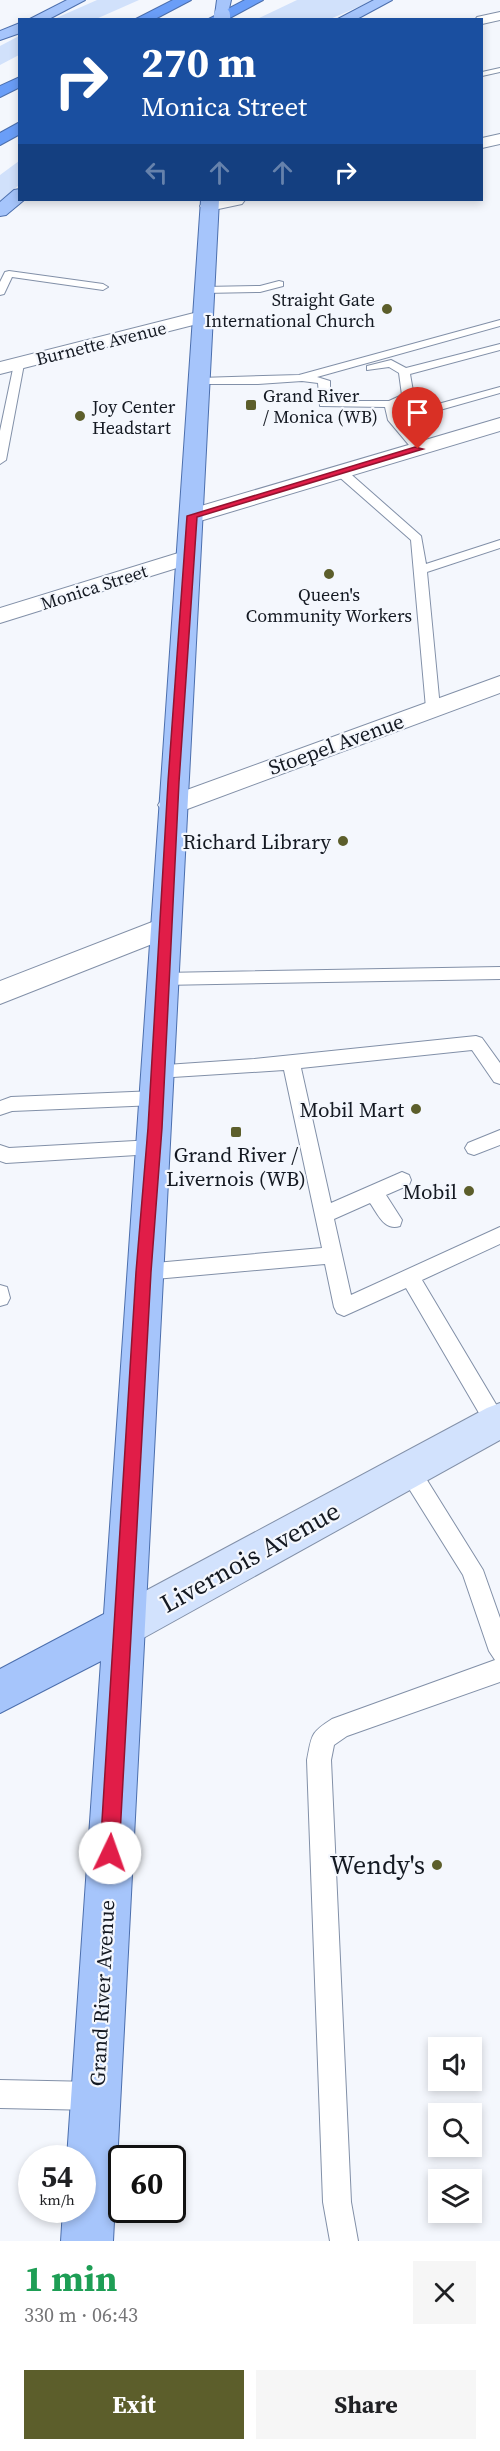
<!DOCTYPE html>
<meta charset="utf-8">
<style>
:root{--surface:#fff;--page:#f6f6f6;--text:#202124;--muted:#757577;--accent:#5c5e2b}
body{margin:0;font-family:"Source Serif 4",serif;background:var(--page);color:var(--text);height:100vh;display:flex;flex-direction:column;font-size:22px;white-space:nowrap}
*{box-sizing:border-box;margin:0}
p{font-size:20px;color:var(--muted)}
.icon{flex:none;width:33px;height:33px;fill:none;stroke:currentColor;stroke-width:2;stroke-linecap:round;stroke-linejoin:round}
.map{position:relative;height:2241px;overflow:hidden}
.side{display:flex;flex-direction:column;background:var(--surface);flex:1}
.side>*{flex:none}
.top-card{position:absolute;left:18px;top:18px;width:465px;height:183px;border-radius:0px;box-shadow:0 3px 9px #0003;background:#1a4fa0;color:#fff;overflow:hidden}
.fabs{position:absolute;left:428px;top:2037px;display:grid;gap:12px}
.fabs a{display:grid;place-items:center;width:54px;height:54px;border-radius:0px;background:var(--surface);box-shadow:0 3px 9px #0003;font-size:30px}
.speed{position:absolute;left:18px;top:2145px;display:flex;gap:12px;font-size:30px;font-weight:700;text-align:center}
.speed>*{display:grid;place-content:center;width:78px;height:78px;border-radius:50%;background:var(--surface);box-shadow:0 3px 9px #0003;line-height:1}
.speed small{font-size:15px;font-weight:400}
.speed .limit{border:3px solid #111;border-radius:9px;background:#fff;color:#111}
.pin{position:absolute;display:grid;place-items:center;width:51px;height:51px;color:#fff;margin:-62px -26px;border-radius:50% 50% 50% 0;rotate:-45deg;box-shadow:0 0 6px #0007}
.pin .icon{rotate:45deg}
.me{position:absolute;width:66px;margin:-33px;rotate:3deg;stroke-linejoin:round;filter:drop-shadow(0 0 4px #0008)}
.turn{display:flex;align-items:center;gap:21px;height:126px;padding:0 24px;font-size:27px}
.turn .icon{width:78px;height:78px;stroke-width:2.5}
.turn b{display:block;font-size:42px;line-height:51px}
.lanes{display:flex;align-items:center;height:57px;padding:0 24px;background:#0003;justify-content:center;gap:30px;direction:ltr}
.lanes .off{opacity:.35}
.round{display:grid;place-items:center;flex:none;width:63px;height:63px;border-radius:0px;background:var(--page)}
.headline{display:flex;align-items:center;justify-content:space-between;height:102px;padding:0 24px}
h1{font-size:36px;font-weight:700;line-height:45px;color:#1e9e55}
.cta{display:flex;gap:12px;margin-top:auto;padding:12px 24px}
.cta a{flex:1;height:69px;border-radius:0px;background:var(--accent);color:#fff;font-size:24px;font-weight:700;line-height:69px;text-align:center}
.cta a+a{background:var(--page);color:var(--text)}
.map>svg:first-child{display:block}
</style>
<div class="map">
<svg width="500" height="2241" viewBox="0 0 500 2241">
<rect width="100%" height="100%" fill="#f4f7fd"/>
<path fill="#d1e1fb" d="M97 0H139L96 19H54Z
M297 0H375L330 19 255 20Z
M19 36V55L0 65V46Z
M19 161V185L0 201V175Z"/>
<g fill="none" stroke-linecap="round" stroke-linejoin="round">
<defs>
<path id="service" d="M500 68V72L482 76V72Z
M9 271 103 284 108 287 103 290 12 277 4 294 0 295V282L5 272Z
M279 281 283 282V286L260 292 204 293 199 290 204 287 260 286Z
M500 320V326L317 377 330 381V401H389L402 395 399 373 389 367 367 370V366L391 360 406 368 500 344V350L410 374 414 397 396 406 398 415 500 387V393L401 421 424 449 418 453 414 451 388 420 385 407 320 406 318 383 302 381 258 384H199L193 381 199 378 299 375Z
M19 361 24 364 6 460 0 464V431L14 364Z
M341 468 345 469 421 536 426 564 500 540V548L427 572 440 708 438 711H428L426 708 411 540 337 475 335 472Z
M500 967V979L162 985 156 983 154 979 156 975 162 973Z
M476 1036 482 1038 500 1063V1084L494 1082 472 1050 301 1068 331 1203 402 1172 409 1175 411 1180 409 1185 386 1195 402 1220 400 1226C384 1231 378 1214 370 1203L334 1219 351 1295 500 1227V1244L422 1280 500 1411V1440L493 1437 406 1288 344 1316 337 1313 334 1307 325 1264 144 1280 137 1278 134 1272 137 1266 144 1264 322 1248 284 1070 157 1078 151 1076 148 1071 151 1066 254 1059Z
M156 1091 162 1093 165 1098 162 1103 156 1105 12 1111 0 1115V1101L11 1097Z
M500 1130V1145L474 1155 468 1153 465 1148 468 1143Z
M153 1140 159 1142 162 1147 159 1152 153 1154 6 1163 0 1161V1145L9 1148Z
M0 1285 7 1287 10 1298 7 1304 0 1306Z
M409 1461 417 1464 483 1570 500 1618V1682L347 1736 334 1745 331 1760 351 2202 358 2241H330L323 2202 307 1760C312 1735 310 1733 332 1719L495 1660 489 1651 463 1575 398 1471 401 1464Z
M0 2080 94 2082 104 2086 108 2096 104 2106 94 2110 0 2108Z"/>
<path id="minor" d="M500 12V20L482 24V20H475L477 17Z
M500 134V144L482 148V138Z
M215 200H245L242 204 209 211 203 210 200 206 203 202Z
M202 311 209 313 212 317 209 321 0 374V362Z
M500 418V431L200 521 192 523 184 521 181 516 184 511Z
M188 550 196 552 200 557 196 562 0 623V608Z
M500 676V693L182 811 172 814 162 811 158 805 162 799Z
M165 917 175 921 180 928 175 935 0 1004V981Z"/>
<path id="secondary" d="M500 1403V1440L138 1641 123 1647 108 1641 102 1626 108 1611 487 1408Z"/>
<path id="primary" d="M67 0H85L47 20H28Z
M217 0H231L227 18H217L215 15Z
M374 0H392L355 20H336Z
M20 23V33L0 40V31Z
M20 189V200H24L6 215 0 216V202L14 190Z
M201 200H219L113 2241H61L63 2210H82V2158H67L101 1661 0 1713V1669L104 1614Z"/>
<path id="motorway" d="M173 0H191L153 20H134Z
M245 0H263L226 20H207Z
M20 77V87L0 97V86Z
M20 122V134L0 145V133Z"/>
</defs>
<use href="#service" stroke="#8290a8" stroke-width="2"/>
<use href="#minor" stroke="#8290a8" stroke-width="2"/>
<use href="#secondary" stroke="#8290a8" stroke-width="2"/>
<use href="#primary" stroke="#4c6fad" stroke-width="2"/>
<use href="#motorway" stroke="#4c6fad" stroke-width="2"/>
<use href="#service" fill="#fff" fill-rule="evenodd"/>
<use href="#minor" fill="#fff" fill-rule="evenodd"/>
<use href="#secondary" fill="#d2e2fd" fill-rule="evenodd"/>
<use href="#primary" fill="#a6c5fb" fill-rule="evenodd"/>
<use href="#motorway" fill="#6a9ef8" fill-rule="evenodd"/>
<defs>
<path id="primary-bridge" d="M222 15V20"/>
</defs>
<use href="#primary-bridge" stroke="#4c6fad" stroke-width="16" stroke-linecap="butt"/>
<use href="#primary-bridge" stroke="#a6c5fb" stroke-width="16"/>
</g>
<path fill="#e11d48" stroke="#92132f" stroke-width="1.5" d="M415 447 423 449 197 517 179 782 162 1128 151 1272 119 1853 116 1860 110 1862 103 1860 100 1853 136 1272 148 1128 168 782 187 516Z"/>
<g fill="#5c5e2b" stroke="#f4f7fd" stroke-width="2">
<circle cx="387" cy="309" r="6"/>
<rect x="245" y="399" width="12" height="12" rx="3"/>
<circle cx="80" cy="416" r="6"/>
<circle cx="329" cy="574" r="6"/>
<circle cx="343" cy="841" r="6"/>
<circle cx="416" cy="1109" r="6"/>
<rect x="230" y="1126" width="12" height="12" rx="3"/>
<circle cx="469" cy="1191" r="6"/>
<circle cx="437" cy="1865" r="6"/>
</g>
<g text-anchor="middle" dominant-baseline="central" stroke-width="4.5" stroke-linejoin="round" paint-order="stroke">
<g font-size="18" fill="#141922" stroke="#f4f7fd" text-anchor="start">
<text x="375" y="299" text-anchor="end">Straight Gate<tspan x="375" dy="21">International Church</tspan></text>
<text x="263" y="395">Grand River<tspan x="263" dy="21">/ Monica (WB)</tspan></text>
<text x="92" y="406">Joy Center<tspan x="92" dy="21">Headstart</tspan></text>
<text x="329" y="594" text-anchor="middle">Queen's<tspan x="329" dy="21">Community Workers</tspan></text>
</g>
<g font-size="18" fill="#141922" stroke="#f4f7fd">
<text transform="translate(101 343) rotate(-14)">Burnette Avenue</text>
<text transform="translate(94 587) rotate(-18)">Monica Street</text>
</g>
<g font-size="21" fill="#141922" stroke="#f4f7fd">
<text transform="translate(336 744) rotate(-20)">Stoepel Avenue</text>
<text transform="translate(102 1993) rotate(-87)">Grand River Avenue</text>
</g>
<g font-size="21" fill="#141922" stroke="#f4f7fd" text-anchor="end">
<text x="331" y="841">Richard Library</text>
<text x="404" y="1109">Mobil Mart</text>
<text x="236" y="1154" text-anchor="middle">Grand River /<tspan x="236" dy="24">Livernois (WB)</tspan></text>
<text x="457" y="1191">Mobil</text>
</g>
<g font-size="26" fill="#141922" stroke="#f4f7fd">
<text transform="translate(250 1557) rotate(-29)">Livernois Avenue</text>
</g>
<g font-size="26" fill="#141922" stroke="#f4f7fd" text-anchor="end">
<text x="425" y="1865">Wendy's</text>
</g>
</g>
</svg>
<div class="fabs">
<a><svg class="icon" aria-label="sound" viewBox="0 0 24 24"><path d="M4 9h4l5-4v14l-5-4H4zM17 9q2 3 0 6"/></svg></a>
<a><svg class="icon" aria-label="search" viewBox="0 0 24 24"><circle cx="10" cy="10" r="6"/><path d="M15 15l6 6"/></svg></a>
<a><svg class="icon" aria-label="layers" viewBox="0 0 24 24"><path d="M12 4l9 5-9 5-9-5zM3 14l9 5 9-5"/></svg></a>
</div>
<div class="speed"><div>54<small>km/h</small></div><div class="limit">60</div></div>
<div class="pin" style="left:418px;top:449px;background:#d93025"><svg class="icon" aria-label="arrive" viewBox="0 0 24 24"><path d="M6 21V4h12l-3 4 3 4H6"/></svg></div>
<svg class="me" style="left:110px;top:1853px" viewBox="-20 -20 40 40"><circle r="19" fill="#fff"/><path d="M0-13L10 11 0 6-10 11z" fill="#e11d48"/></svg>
<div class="top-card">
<div class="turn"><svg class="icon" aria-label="right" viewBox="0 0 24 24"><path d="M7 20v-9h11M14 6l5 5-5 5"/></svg><div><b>270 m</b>Monica Street</div></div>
<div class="lanes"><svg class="icon off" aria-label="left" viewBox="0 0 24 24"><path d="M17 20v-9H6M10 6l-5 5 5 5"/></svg><svg class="icon off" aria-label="ahead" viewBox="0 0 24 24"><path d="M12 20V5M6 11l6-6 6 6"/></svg><svg class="icon off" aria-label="ahead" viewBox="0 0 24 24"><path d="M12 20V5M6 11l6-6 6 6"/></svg><svg class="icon" aria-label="right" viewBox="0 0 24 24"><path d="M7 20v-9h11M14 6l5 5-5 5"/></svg></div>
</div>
</div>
<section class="side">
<div class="headline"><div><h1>1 min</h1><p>330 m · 06:43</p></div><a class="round"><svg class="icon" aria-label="close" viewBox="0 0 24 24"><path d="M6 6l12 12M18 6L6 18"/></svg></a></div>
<div class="cta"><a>Exit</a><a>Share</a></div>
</section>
